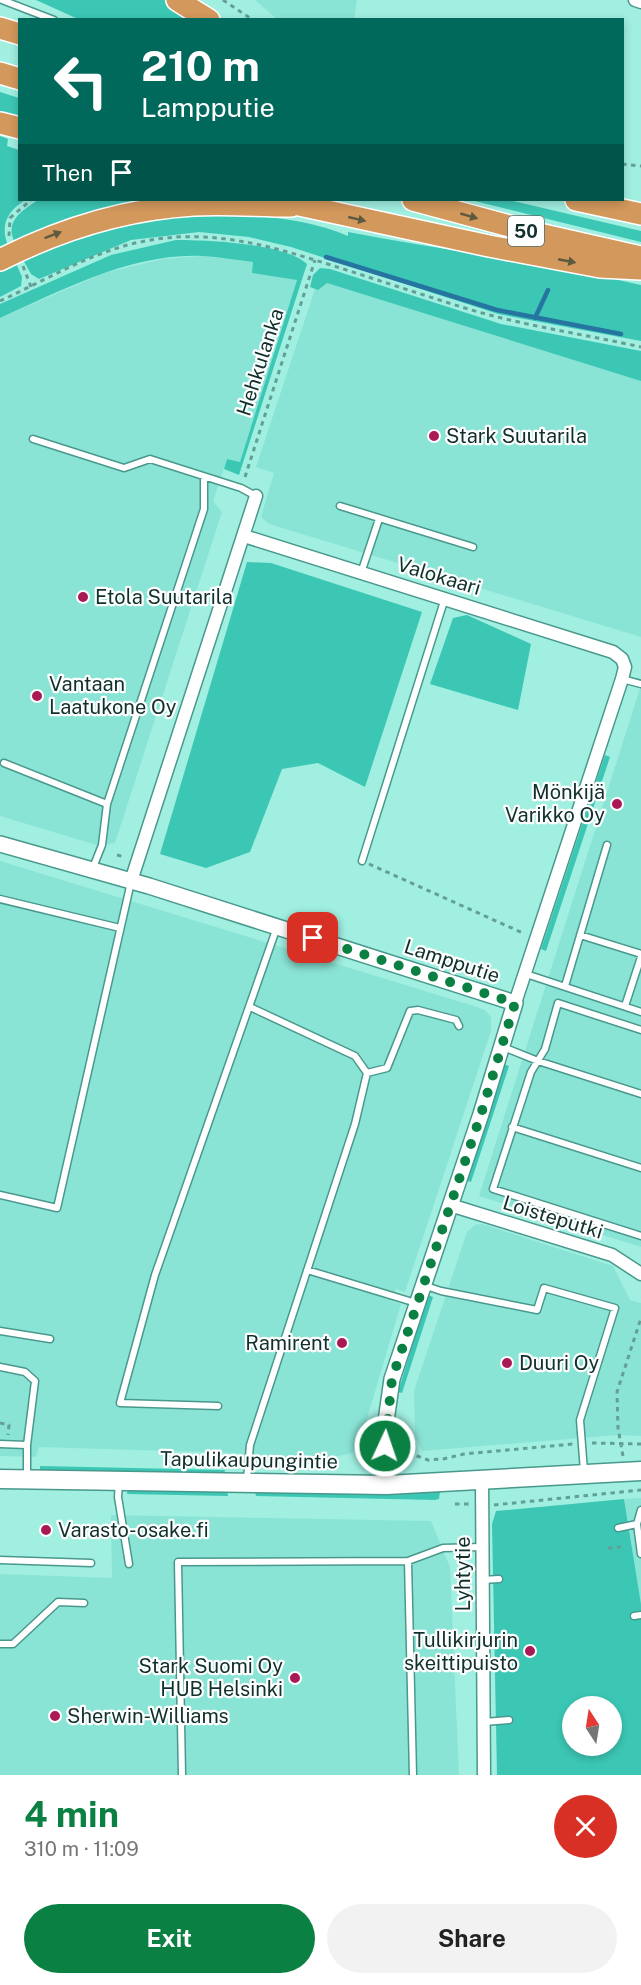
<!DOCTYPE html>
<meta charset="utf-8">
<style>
:root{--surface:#fff;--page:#f2f2f2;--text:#222;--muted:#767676;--accent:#0b8043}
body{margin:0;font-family:"Public Sans",sans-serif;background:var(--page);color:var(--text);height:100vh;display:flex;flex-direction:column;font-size:22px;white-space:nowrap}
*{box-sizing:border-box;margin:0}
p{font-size:20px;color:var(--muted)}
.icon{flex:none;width:33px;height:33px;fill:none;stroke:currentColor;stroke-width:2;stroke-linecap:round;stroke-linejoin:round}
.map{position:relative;height:1775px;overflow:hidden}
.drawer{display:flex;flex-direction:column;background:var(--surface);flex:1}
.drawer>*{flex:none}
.top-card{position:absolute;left:18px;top:18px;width:606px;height:183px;border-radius:0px;box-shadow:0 3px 9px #0003;background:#00695c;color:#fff;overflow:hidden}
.needle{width:39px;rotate:348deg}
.controls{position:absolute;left:562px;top:1696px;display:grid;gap:12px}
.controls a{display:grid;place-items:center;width:60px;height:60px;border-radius:50%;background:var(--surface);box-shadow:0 3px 9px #0003;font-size:30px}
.pin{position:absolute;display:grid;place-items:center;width:51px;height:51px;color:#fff;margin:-26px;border-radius:12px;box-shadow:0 3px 9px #0006}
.me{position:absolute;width:66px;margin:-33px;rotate:3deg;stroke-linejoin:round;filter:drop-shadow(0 0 4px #0008)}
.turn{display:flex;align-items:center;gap:21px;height:126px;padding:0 24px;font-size:27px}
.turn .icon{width:78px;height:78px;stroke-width:2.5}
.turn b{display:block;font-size:42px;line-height:51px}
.then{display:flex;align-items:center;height:57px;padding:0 24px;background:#0003;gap:12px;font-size:22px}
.round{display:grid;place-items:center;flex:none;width:63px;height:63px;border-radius:32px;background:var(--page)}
.summary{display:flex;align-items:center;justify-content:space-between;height:102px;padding:0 24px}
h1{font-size:36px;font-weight:700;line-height:45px;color:var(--accent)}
.cta{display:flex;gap:12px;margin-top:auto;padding:12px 24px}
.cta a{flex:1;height:69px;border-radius:36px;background:var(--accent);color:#fff;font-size:24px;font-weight:700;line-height:69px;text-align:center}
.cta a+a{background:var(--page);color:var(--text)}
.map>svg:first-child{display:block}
</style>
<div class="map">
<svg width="641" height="1775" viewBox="0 0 641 1775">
<rect width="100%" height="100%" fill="#a0efe1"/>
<path fill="#8ae4d6" d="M255 0H357L354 20 277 19Z
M202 256 254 262 297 280 240 463 227 459 213 501 222 512 115 843 100 846 0 816V318L104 273 163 259Z
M320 274 641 375V637L269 524 261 517 274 473 256 467Z
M641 685V1247L479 1196Z
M0 861 474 1006 485 1010 491 1017V1031L405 1292 396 1289 391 1301 401 1304 358 1449 352 1453 305 1463 234 1453 39 1447 36 1457 0 1456Z
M482 1224 613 1266 630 1300 641 1303V1436L618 1435 422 1451 415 1436 414 1391 467 1232 475 1225Z
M641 1498V1604L624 1499Z
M111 1515 431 1521 450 1567 459 1775H0V1574L112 1578Z"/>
<path fill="#3cc7b5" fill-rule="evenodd" d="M36 0H164L196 19H78Z
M0 92 19 98V123L0 116Z
M0 136 8 139 7 146 19 150 20 200H25C7 212 0 224 8 246L0 250Z
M38 200H195L15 243C4 221 22 211 38 200Z
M471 200H509L641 231V242Z
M199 214C249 215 301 216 348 236V232C446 251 544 262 641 285V341L498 314 291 247 249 237 199 232 131 240 39 279 31 274 22 258 123 222Z
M176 240C205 240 285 243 307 264L239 475 224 469 227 459 240 462 297 280 252 273 253 262C236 260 219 257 202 256 131 253 63 290 0 318V304L111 255Z
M15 261 22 277 21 286 0 297V270Z
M320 268 330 269 501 324 641 351V381L327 283 318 290 310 287 313 275Z
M247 562 271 563 422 612 365 787 318 763 282 769 250 852 206 868 160 854Z
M467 615 531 644 518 710 430 684 453 618Z
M605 755 610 757 546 951 541 949Z
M503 1064 509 1066 471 1182 465 1180Z
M428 1295 433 1297 402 1393 398 1392Z
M40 1466 225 1470 224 1475 40 1471Z
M128 1489 227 1490 228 1496 127 1494Z
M255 1491H440L439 1499 435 1500 256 1496Z
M624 1499 641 1604V1775H497L492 1524 496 1511ZM573 1707H612V1746H573Z"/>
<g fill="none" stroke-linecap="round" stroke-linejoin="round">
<path stroke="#2675a1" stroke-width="4.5" d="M326 257 497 310 621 334
M535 318 548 290"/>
<defs>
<path id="service" d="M2 0 54 20
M33 439 124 468 150 459 241 488 256 496
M340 506 473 547
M361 573 379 519
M622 679 641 684
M4 763 107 804
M362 861 445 598
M92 870 102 845 107 804 204 509V479
M0 899 120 928
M580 935 641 954
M526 974 641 1012
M565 986 607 845
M625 1006 641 957
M641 1030 558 1003 545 1049 531 1072 493 1189 641 1236
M503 1047 538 1061 641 1094
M367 1073 387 1068 410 1011 418 1010 456 1020 459 1026
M512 1127 641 1168
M0 1195 57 1208 131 882
M307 1270 416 1303
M423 1285 441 1291 537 1310 544 1288 615 1308 580 1420 584 1471
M0 1331 50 1339
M0 1367 25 1372 35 1381 27 1445V1476
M218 1406 120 1403 155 1275 277 927
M0 1444 27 1445
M247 1479 250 1445 355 1124 367 1073 355 1056 250 1007
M119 1482 118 1497 129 1564
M641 1510 637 1524 641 1554
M618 1528 637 1524
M0 1560 91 1563
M408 1561 413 1775
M482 1580 499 1579
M634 1616 641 1615
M0 1644H13L58 1602 84 1603
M484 1722 509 1720
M182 1775 178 1562 408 1561 443 1548 482 1547"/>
<path id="minor" d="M635 0 641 2
M244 536 613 652 622 659 625 667 622 679 515 1003
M131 881 256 496
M450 1205 612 1255 641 1274
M482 1480 484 1775"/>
<path id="tertiary" d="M0 844 149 886 515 1003 481 1114 392 1379 386 1421 387 1485"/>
<path id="secondary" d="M0 1479 387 1485 641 1471"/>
<path id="trunk" d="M177 0 209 20
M0 28 20 34
M0 73 20 79
M0 123 20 128
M276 200 489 246 600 267 641 269
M413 200 539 234 641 257
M576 200 641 214
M0 260C61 229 125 209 194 205 226 203 258 206 291 206"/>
</defs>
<use href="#service" stroke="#49988c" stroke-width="9"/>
<use href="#minor" stroke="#49988c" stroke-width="15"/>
<use href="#tertiary" stroke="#49988c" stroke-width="18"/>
<use href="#secondary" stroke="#49988c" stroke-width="21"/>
<use href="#trunk" stroke="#fff" stroke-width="24"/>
<path stroke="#639f95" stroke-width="3" stroke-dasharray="4.5 4.5" stroke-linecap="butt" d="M223 0 253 20
M622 164 641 166
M9 236 10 218 31 200
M23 266 31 287
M0 301C48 279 98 248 151 240 215 229 274 247 334 266 378 280 423 295 468 309 525 326 583 334 641 347
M245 477 315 260
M117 855 125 857
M369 864 525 934
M0 1423 9 1425 8 1435
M592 1443 641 1444
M399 1455 412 1454 428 1460 443 1459 464 1454 573 1444
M362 1456H372
M623 1456 618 1428 617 1392 641 1318
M455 1504H469
M494 1505 641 1490
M608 1548 621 1547"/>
<use href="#service" stroke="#fff" stroke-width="6"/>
<use href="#minor" stroke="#fff" stroke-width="12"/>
<use href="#tertiary" stroke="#fff" stroke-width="15"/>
<use href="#secondary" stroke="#fff" stroke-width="18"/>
<use href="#trunk" stroke="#d2985c" stroke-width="21"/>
</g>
<defs><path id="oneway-solid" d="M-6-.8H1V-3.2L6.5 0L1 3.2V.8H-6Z" transform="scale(1.5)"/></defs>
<g fill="#5d5a3f">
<use href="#oneway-solid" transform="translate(469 216) rotate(16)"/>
<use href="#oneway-solid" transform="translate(357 219) rotate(13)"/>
<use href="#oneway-solid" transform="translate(53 235) rotate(-21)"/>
<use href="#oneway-solid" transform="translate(567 261) rotate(11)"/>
</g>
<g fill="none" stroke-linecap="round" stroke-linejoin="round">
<path stroke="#0b8043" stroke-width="10" stroke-dasharray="0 18" d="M313 938 515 1003 481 1114 392 1379 385 1446"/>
</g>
<g fill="#a91956" stroke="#fefefe" stroke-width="2">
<circle cx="434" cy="436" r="6"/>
<circle cx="83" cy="597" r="6"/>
<circle cx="37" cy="696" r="6"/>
<circle cx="617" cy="804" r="6"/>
<circle cx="342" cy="1343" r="6"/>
<circle cx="507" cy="1363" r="6"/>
<circle cx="46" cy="1530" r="6"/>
<circle cx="530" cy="1651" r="6"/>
<circle cx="295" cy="1678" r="6"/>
<circle cx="55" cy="1716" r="6"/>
</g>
<g text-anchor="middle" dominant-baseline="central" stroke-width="4.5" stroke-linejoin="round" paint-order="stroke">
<rect fill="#fefefe" stroke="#576e6a" stroke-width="1.5" x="508" y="216" width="36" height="30" rx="4.5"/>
<g font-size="18" font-weight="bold" fill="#0f302b">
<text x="526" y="231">50</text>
</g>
<g font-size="20" fill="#0f302b" stroke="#fefefe">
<text transform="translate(260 362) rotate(-72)">Hehkulanka</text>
<text transform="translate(439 576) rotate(17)">Valokaari</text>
<text transform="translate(452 961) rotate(18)">Lampputie</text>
<text transform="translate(553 1217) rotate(17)">Loisteputki</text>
<text transform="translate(249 1460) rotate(1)">Tapulikaupungintie</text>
<text transform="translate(463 1574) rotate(-90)">Lyhtytie</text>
</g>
<g font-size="20" fill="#0f302b" stroke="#fefefe" text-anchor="start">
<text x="446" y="436">Stark Suutarila</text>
<text x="95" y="597">Etola Suutarila</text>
<text x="49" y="684">Vantaan<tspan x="49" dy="23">Laatukone Oy</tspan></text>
<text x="605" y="792" text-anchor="end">Mönkijä<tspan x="605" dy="23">Varikko Oy</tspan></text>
<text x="330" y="1343" text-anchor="end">Ramirent</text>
<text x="519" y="1363">Duuri Oy</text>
<text x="58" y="1530">Varasto-osake.fi</text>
<text x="518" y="1640" text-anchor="end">Tullikirjurin<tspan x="518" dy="23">skeittipuisto</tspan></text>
<text x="283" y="1666" text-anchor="end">Stark Suomi Oy<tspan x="283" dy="23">HUB Helsinki</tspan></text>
<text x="67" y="1716">Sherwin-Williams</text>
</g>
</g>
</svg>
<div class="controls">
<a><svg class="needle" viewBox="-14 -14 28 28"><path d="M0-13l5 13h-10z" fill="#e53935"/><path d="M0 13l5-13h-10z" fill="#767676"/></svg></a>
</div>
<div class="pin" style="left:313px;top:938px;background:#d93025"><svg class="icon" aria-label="arrive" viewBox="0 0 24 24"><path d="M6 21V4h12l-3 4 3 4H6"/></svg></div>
<svg class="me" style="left:385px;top:1446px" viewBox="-20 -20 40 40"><circle r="17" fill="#0b8043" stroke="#fff" stroke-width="3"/><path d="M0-11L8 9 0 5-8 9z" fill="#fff"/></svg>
<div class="top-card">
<div class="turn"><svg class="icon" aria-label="left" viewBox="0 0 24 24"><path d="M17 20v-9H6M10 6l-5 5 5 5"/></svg><div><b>210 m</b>Lampputie</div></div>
<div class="then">Then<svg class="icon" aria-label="arrive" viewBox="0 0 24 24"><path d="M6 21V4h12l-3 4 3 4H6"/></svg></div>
</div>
</div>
<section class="drawer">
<div class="summary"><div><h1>4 min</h1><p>310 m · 11:09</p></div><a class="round" style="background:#d93025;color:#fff"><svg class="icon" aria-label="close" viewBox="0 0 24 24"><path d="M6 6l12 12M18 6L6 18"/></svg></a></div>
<div class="cta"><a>Exit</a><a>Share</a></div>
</section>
